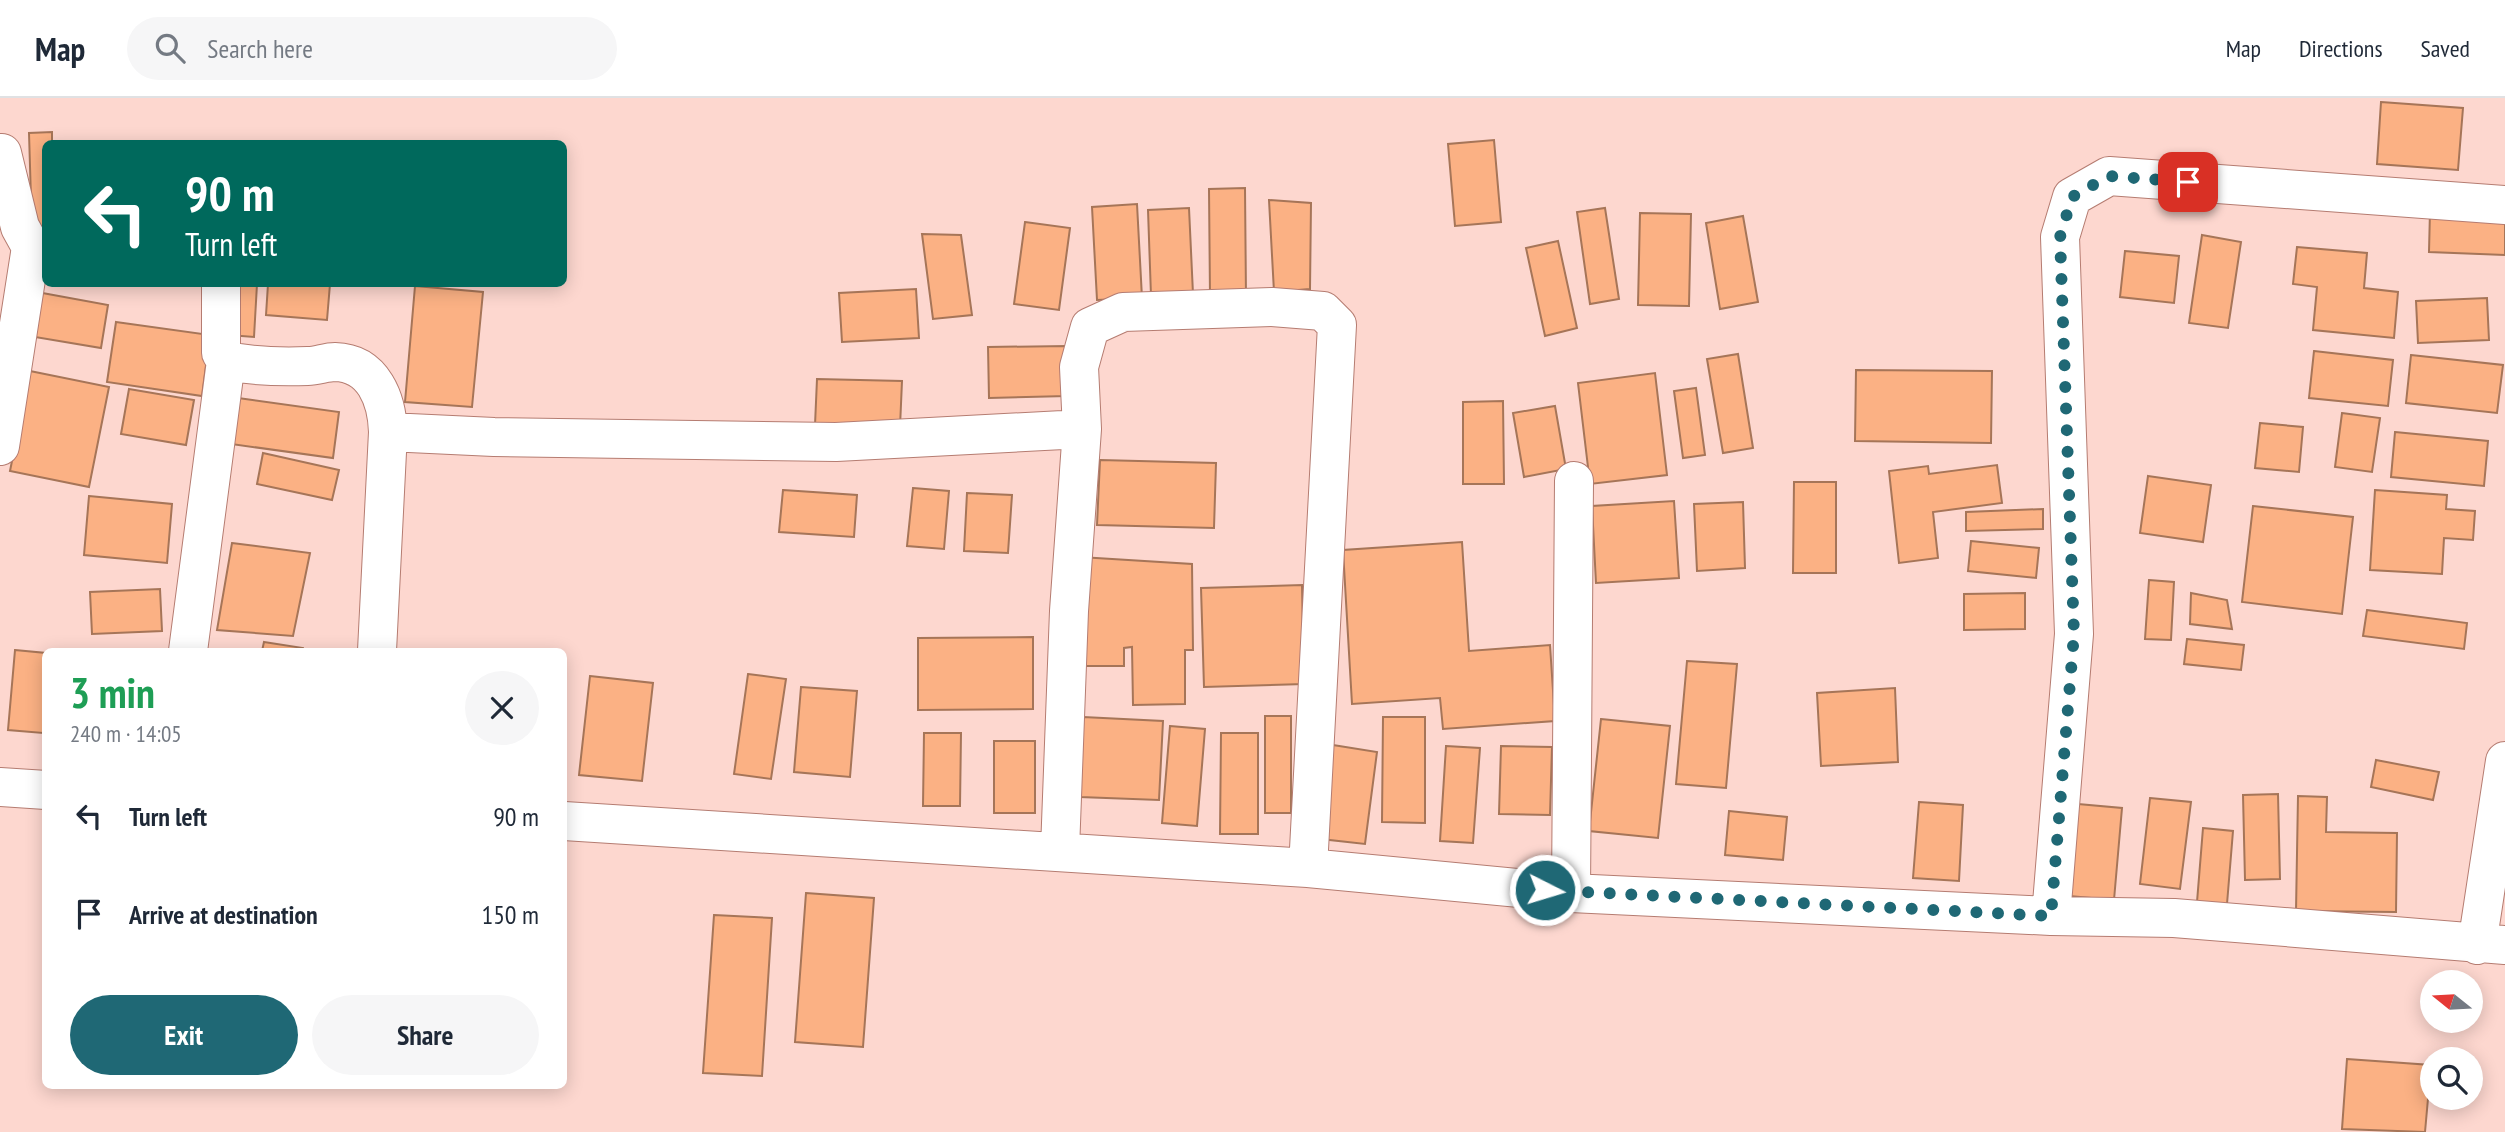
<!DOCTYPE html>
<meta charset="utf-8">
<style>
:root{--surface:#fff;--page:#f6f6f7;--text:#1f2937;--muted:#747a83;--line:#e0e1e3;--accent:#1f6875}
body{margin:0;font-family:"PT Sans Narrow",sans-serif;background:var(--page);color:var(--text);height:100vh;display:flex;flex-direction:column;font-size:26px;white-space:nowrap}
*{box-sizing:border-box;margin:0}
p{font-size:23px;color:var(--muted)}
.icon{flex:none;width:38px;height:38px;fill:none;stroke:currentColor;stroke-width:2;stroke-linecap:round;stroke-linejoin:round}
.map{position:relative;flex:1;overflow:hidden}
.sheet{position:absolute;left:42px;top:550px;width:525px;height:441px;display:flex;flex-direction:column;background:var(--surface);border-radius:10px;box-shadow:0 4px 18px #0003}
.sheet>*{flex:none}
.hud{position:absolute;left:42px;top:42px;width:525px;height:147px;border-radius:10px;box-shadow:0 4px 18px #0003;background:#00695c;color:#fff;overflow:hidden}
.needle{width:46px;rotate:288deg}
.fabs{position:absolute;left:2420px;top:872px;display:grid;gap:14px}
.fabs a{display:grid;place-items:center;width:63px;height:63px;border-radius:50%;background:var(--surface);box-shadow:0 4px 18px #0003;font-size:35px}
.pin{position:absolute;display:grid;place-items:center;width:60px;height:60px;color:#fff;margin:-30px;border-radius:14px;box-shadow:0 4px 10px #0006}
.me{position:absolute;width:77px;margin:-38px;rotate:95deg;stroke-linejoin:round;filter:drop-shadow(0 0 5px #0008)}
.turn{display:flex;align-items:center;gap:24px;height:147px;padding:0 28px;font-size:32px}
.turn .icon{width:91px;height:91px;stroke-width:2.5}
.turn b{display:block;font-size:49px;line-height:60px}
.round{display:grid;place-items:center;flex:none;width:74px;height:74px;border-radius:37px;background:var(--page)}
.overview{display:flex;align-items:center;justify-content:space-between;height:119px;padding:0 28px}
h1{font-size:42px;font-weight:800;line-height:52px;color:#1e9e55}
.cta{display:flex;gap:14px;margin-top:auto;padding:14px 28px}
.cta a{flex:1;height:80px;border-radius:42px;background:var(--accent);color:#fff;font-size:28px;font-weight:800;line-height:80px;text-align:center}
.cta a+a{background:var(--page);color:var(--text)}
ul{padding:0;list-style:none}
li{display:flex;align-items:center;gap:21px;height:98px;padding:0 28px}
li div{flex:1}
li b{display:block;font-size:26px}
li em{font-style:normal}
header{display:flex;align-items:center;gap:42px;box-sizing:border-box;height:98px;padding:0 35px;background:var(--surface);border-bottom:2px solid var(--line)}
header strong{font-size:33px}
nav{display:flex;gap:38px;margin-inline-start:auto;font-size:24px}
.search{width:490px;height:63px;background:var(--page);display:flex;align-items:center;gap:18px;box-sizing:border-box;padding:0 24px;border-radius:38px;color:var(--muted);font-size:26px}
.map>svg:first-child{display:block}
</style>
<header>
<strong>Map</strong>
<div class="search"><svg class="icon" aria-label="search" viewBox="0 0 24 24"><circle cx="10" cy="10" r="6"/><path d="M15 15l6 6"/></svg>Search here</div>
<nav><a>Map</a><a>Directions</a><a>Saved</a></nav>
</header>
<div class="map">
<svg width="2505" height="1034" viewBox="0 0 2505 1034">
<rect width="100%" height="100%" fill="#fdd7cf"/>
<path fill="#fbb184" stroke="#a67558" stroke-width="2" d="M2381 4 2463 10 2458 72 2377 66Z
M52 34V46H46V133L32 134 29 35Z
M1494 42 1501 124 1455 128 1448 46Z
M1245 90 1246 199H1210L1209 91Z
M1269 102 1311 105 1310 191 1274 194Z
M1137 106 1142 200 1097 202 1092 109Z
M1189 110 1193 196 1151 198 1148 112Z
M1605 110 1619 201 1590 206 1577 114Z
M2430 113 2505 115V157L2429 154Z
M1640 115 1691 116 1689 208 1638 207Z
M1743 118 1758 204 1720 211 1706 125Z
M1025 124 1070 130 1059 212 1014 206Z
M922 136 961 137 972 217 933 221Z
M2202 137 2241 144 2228 230 2189 225Z
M1558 143 1577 230 1545 238 1526 150Z
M2297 149 2367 155 2364 190 2398 194 2394 240 2313 232 2317 189 2293 186Z
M2125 153 2179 158 2174 205 2120 199Z
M232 186H257L254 239 229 237Z
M268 186H330L327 222 266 217Z
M415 188 483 194 472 309 405 304Z
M916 191 919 240 842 244 839 195Z
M37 194 108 207 101 250 29 238Z
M2487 200 2489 242 2418 245 2416 203Z
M116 224 210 237 202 298 107 284Z
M1067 248V298L989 300 988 249Z
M2314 253 2393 262 2388 308 2309 300Z
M1738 256 1753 350 1723 355 1707 261Z
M2411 257 2503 267 2497 315 2406 305Z
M1856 272 1992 273 1991 345 1855 343Z
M30 273 109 289 89 389 10 373Z
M1655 275 1667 377 1590 386 1578 285Z
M817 281 902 283 900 329 815 327Z
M1696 290 1705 357 1683 360 1674 293Z
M129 291 194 302 186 347 121 336Z
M231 299 339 314 333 360 224 345Z
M1503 303 1504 386H1463V304Z
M1555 308 1566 371 1524 379 1513 315Z
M2342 315 2380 320 2372 374 2335 369Z
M2260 325 2303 329 2299 374 2255 370Z
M2395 334 2488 343 2484 388 2391 379Z
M263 355 339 372 332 402 257 386Z
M1100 362 1216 365 1214 430 1097 427Z
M1997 367 2002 405 1933 414 1938 460 1899 465 1889 373 1928 368 1929 376Z
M2148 378 2211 387 2203 444 2140 435Z
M1794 384H1836V475H1793Z
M913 390 949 393 944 451 907 448Z
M783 392 857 397 854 439 779 434Z
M2375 392 2447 397 2446 411 2475 413 2473 442 2444 440 2442 476 2370 472Z
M967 395 1012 397 1008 455 964 453Z
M89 398 172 406 167 465 84 457Z
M1674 403 1679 480 1596 485 1592 408Z
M1743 404 1745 470 1697 473 1694 406Z
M2253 408 2353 419 2342 516 2242 504Z
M2043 411V431L1966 433V414Z
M1971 443 2039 450 2036 480 1968 473Z
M1462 444 1469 553 1550 547 1555 623 1443 631 1440 600 1352 606 1343 452Z
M232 445 310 455 293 538 217 532Z
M1080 459 1192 466 1193 552H1185V606L1133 607 1132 549 1124 550V568H1082Z
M2149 482 2174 484 2171 542 2145 541Z
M1302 487 1304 586 1204 589 1201 490Z
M160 491 162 533 92 536 90 494Z
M2025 495V531L1964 532V496Z
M2191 495 2227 502 2232 531 2190 526Z
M2367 512 2467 525 2464 551 2363 538Z
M1033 539V611L918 612V540Z
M2187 541 2244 547 2241 572 2184 566Z
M264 544 303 550V553H262Z
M15 552 46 555 43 635 8 632Z
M1687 563 1737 566 1726 690 1676 686Z
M748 576 786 581 771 681 734 676Z
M590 578 653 585 642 683 579 677Z
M801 589 857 593 850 679 794 674Z
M1895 590 1898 664 1821 668 1817 595Z
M1265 618H1291V715H1265Z
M1083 619 1163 623 1159 702 1080 699Z
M1383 619H1425V725L1382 724Z
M1601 621 1670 628 1658 740 1589 733Z
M1170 628 1205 631 1197 728 1162 725Z
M924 635H961L960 708H923Z
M1221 635H1258V736H1220Z
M994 643H1035V715H994Z
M1333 647 1377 654 1365 746 1321 741Z
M1446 648 1480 650 1473 745 1440 743Z
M1501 648 1552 649 1550 717 1499 716Z
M2376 662 2439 674 2433 702 2371 689Z
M2278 696 2280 781 2245 782 2243 697Z
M2298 698 2327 699 2326 734 2397 735 2396 814 2296 813Z
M2150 700 2191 704 2180 791 2140 786Z
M1919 704 1963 707 1959 783 1913 780Z
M2078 706 2122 710 2114 802 2069 798Z
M1729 713 1787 719 1783 762 1725 757Z
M2203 730 2233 733 2227 806 2197 804Z
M806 795 874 800 863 949 795 944Z
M714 817 772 820 762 978 703 975Z
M2347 961 2431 967 2425 1034 2342 1031Z"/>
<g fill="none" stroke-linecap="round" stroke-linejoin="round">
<defs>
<path id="minor" d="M2 55 20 129 31 149
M221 186V255L226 263C252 268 282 269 308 268 317 268 326 264 335 264 374 265 387 302 388 334L494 339 836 344 1082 331 1069 513 1060 752
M1082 331 1079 269 1090 229 1123 214 1272 209 1323 213 1337 227 1308 770
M0 348 31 149 46 151
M188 553 226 263
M377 553 388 334
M0 689 46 692
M564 723 1308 770 1571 795 2051 818 2174 820 2505 847
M1571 795 1574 383
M2051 818 2074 536 2060 139 2072 99 2109 78 2505 107
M2477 847 2505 663"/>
</defs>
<use href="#minor" stroke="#b57c71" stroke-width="40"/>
<use href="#minor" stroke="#fff" stroke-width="38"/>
</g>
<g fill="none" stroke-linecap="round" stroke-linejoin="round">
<path stroke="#1f6875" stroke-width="12" stroke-dasharray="0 21.6" d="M1545 792 2051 818 2074 536 2060 139 2072 99 2109 78 2188 84"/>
</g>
</svg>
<div class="fabs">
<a><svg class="needle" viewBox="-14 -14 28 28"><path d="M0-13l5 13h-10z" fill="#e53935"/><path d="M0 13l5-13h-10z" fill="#747a83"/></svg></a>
<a><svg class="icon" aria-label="search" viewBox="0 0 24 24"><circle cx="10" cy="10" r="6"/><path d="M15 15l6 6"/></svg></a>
</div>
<div class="pin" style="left:2188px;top:84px;background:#d93025"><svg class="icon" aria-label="arrive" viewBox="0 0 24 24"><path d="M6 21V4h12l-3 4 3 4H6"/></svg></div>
<svg class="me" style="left:1545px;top:792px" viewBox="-20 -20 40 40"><circle r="17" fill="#1f6875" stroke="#fff" stroke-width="3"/><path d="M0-11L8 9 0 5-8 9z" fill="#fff"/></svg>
<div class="hud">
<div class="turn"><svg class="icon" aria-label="left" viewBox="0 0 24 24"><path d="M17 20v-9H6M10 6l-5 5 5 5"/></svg><div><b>90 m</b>Turn left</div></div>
</div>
<section class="sheet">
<div class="overview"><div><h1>3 min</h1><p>240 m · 14:05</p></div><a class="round"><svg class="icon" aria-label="close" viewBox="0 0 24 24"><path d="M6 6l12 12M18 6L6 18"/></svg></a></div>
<ul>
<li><svg class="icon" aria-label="left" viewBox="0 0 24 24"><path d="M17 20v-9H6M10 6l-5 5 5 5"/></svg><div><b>Turn left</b></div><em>90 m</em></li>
<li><svg class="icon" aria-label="arrive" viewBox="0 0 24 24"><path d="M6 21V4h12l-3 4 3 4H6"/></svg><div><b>Arrive at destination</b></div><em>150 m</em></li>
</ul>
<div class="cta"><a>Exit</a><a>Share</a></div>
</section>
</div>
